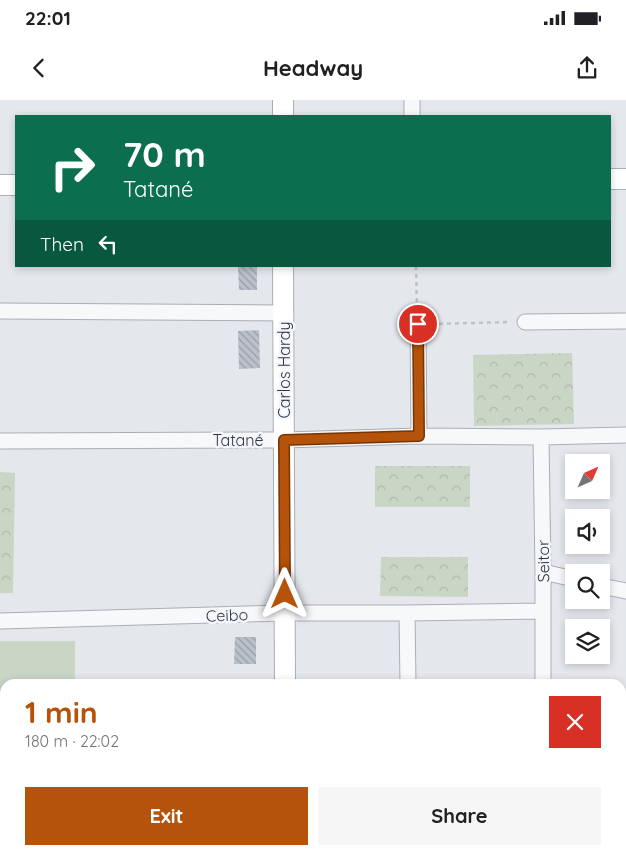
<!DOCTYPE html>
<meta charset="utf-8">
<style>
:root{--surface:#fff;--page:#f6f6f6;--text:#202124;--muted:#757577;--accent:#b45309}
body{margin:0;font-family:Quicksand,sans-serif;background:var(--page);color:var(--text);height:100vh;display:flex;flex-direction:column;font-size:19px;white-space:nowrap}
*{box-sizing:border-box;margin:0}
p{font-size:16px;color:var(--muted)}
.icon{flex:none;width:28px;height:28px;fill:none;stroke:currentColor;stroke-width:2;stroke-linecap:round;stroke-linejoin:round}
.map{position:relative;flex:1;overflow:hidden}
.sheet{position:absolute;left:0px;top:579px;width:626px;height:176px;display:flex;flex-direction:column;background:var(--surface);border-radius:15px 15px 0 0;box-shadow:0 2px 8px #0003}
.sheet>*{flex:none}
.guide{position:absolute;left:15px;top:15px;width:596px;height:152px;border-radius:0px;box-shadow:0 2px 8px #0003;background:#0b6e4f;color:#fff;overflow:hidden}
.needle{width:32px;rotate:45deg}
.controls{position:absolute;left:565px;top:354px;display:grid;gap:10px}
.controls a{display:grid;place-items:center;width:45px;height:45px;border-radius:0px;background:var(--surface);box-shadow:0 2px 8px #0003;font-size:25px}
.pin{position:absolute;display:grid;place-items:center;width:42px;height:42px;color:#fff;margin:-21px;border:2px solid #fff;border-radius:50%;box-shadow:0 1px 5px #0007}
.me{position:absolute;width:55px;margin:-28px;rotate:0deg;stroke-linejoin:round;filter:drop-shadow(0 0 4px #0008)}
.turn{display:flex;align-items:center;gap:18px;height:105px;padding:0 25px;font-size:22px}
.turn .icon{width:65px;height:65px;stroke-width:2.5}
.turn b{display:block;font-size:35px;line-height:42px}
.then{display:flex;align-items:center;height:48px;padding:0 25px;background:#0003;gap:10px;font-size:19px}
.round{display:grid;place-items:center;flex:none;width:52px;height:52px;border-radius:0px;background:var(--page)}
.summary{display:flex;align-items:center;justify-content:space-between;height:85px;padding:0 25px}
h1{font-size:30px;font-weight:800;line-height:38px;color:var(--accent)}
.cta{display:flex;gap:10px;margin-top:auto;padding:10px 25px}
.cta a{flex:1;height:58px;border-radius:0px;background:var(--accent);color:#fff;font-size:20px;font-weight:800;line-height:58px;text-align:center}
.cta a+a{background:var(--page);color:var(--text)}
.status{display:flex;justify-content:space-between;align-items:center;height:35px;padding:0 25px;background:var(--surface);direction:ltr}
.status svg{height:14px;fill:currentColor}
header{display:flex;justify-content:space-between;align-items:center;height:65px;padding:0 25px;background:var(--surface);font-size:22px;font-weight:800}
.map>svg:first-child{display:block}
</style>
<div class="status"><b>22:01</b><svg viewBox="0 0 49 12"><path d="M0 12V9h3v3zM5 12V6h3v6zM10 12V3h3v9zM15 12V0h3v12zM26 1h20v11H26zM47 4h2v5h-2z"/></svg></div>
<header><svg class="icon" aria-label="back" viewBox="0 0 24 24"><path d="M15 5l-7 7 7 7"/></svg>Headway<svg class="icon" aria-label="share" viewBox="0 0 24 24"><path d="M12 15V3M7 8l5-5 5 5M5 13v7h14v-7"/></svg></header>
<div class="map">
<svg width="626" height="754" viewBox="0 0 626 754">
<defs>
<pattern id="park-crowns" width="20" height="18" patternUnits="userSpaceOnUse" patternTransform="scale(1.25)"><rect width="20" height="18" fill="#cad6c5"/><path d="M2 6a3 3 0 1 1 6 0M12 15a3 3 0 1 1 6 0" fill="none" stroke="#aeb8ab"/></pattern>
<pattern id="building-back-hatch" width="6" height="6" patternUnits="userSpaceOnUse" patternTransform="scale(1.25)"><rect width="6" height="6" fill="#bbc1ca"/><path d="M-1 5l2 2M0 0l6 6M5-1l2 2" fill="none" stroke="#989ea6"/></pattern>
</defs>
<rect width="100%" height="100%" fill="#e4e7ec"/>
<path fill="#cad6c5" d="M0 541H75V584H5V659H0Z"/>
<path fill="url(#park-crowns)" d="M572 253 574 324 474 326 473 255Z
M375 366H470V407H375Z
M0 372 15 373 13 493H0Z
M381 457H468V497L380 496Z"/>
<path fill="url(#building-back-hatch)" d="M238 166H257V190H239Z
M259 230 260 268 239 269 238 231Z
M235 537H256V564H234Z"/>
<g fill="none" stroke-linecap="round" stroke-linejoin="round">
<defs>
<path id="street" d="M412 0V16
M0 211 284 213
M525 222 626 221
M418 224 419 336
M541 337 543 472V584
M0 341 284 340 419 336 541 337 626 335
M543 472 574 479
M601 486 626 491
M407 513 408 584
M0 521 285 513H407L543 511
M0 675H5
M621 681H626
M409 750V754
M544 750V754"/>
<path id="secondary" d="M283 0V16
M610 79H626
M0 85H16
M283 166 285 584
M286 750V754"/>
</defs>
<use href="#street" stroke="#a9aeb7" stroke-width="17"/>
<use href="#secondary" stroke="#a9aeb7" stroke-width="22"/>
<path stroke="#bec2c7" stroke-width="2.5" stroke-dasharray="4 4" stroke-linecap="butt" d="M416 166 417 210
M431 224 511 222"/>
<use href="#street" stroke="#f7f8fa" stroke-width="15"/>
<use href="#secondary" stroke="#fff" stroke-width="20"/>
</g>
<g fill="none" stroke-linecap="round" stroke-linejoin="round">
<defs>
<path id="route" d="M285 494 284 340 419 336 418 224"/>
</defs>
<use href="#route" stroke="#753606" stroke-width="12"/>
<use href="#route" stroke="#b45309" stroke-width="9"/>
</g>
<g text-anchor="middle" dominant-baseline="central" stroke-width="5" stroke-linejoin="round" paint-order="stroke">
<g font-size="16" fill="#2b3645" stroke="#f4f6f9">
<text transform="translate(284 270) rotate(-90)">Carlos Hardy</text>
<text x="238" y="340">Tatané</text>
<text transform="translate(543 461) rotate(-91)">Seitor</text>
<text transform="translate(227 515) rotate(-2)">Ceibo</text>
</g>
</g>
</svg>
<div class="controls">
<a><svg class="needle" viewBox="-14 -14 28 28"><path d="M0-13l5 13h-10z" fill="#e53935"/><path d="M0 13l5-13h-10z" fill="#757577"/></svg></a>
<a><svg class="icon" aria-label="sound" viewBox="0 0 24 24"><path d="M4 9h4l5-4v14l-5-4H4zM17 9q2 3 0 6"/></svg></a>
<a><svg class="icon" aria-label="search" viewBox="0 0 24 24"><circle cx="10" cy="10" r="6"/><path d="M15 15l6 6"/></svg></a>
<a><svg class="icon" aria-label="layers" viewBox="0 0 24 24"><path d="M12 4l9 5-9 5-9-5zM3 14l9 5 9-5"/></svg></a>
</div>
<div class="pin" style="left:418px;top:224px;background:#d93025"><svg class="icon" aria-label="arrive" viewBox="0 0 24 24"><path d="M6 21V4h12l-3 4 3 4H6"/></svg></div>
<svg class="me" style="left:285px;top:494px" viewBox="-20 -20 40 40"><path d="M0-17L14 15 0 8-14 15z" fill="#b45309" stroke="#fff" stroke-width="4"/></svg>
<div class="guide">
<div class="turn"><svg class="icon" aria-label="right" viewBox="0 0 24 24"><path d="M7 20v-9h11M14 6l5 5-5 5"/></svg><div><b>70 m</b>Tatané</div></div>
<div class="then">Then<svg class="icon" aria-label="left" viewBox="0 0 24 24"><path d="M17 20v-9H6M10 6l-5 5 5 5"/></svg></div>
</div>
<section class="sheet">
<div class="summary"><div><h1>1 min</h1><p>180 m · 22:02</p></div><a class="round" style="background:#d93025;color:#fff"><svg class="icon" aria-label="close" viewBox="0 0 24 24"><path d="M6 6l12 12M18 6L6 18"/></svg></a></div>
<div class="cta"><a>Exit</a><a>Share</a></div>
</section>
</div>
